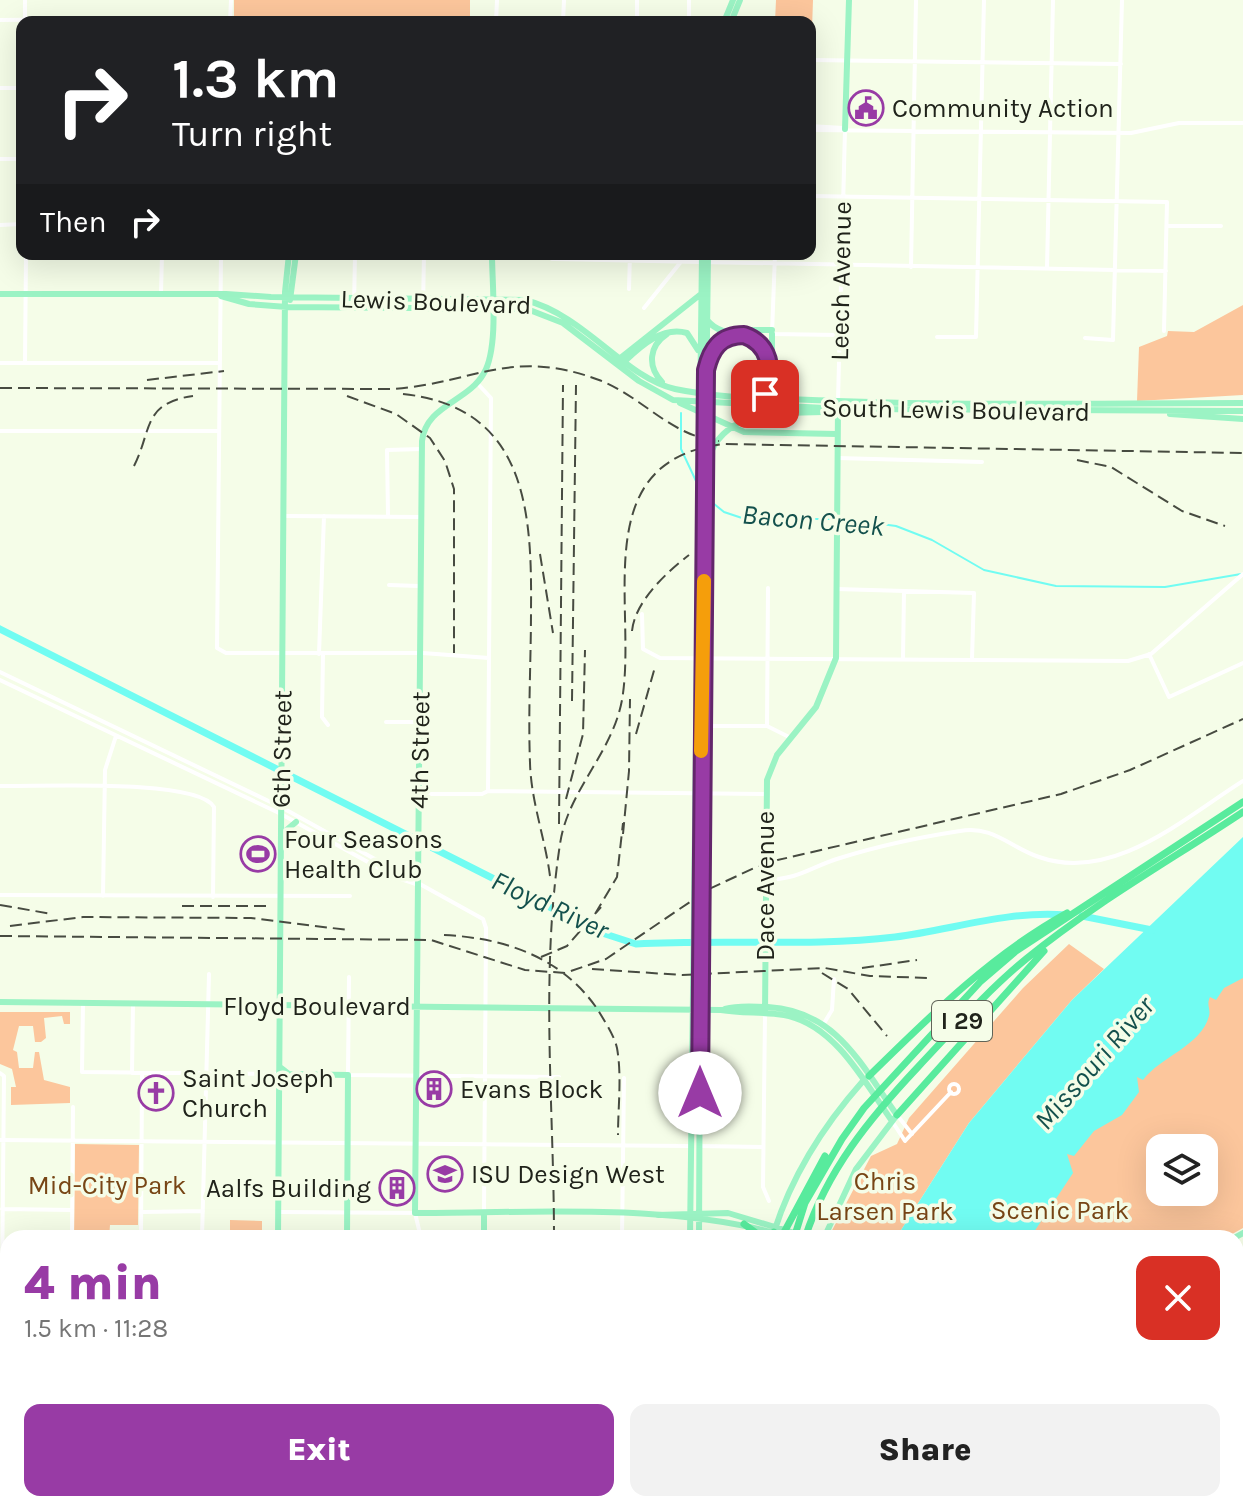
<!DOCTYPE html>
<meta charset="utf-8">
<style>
:root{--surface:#fff;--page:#f2f2f2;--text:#222;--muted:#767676;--accent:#983ba5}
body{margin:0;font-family:Karla,sans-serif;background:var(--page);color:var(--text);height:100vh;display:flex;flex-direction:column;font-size:30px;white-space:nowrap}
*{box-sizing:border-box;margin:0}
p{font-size:26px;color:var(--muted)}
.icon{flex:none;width:44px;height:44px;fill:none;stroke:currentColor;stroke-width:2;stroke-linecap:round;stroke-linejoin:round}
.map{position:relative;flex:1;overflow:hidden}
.side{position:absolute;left:0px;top:1230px;width:1244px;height:282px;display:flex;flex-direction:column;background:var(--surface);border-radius:24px 24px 0 0;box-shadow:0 8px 32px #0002}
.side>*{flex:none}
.hud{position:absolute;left:16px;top:16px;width:800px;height:244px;border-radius:16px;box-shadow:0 8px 32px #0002;background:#202124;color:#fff;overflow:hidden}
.fabs{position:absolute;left:1146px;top:1134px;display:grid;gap:16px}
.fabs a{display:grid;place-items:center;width:72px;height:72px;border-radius:16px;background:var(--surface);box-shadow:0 8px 32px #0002;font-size:40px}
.pin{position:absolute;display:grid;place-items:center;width:68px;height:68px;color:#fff;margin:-34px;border-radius:16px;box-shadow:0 4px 12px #0006}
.me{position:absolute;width:88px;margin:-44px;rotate:0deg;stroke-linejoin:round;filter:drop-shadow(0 0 6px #0008)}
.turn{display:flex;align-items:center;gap:28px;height:168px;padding:0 24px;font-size:36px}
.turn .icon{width:104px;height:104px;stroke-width:2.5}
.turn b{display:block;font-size:56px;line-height:68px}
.then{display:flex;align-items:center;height:76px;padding:0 24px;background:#0003;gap:16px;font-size:30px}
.round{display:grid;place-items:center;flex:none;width:84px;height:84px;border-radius:16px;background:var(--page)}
.summary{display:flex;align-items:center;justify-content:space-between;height:136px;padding:0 24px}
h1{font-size:48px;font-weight:800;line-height:60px;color:var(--accent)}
.primary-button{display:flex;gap:16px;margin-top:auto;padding:16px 24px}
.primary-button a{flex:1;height:92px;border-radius:16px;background:var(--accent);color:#fff;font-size:32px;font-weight:800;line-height:92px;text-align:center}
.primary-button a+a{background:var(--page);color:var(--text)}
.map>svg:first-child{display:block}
</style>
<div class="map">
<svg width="1243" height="1511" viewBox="0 0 1243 1511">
<rect width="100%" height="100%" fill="#f5fde8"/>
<path fill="#fcc69c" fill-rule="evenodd" d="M234 0H470V22H234Z
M776 0H813L811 58 810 22H775Z
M1243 305V395L1137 401 1139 347 1167 336 1168 331 1194 332Z
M1069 944 1104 969 1072 1000 969 1123 896 1238H828L871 1156 897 1144 909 1118 1023 988Z
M1243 960V1228L1225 1238H1004L1057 1163ZM1160 1148H1204V1192H1160Z
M0 1012H70V1024H64L62 1016 44 1018 46 1038 41 1042H35L33 1026H19L13 1050 17 1052 19 1068H33L35 1052H39L44 1080 70 1087V1103L11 1105V1087H16L12 1069 0 1064Z
M75 1144 139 1145 138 1225H110L109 1238H74Z
M230 1220 262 1221V1238H230Z
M891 1504H1075L1073 1511H889Z"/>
<path fill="#71fcf2" d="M1243 837V978L1224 988 1216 1000 1210 997C1206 1005 1211 1009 1209 1016 1201 1046 1160 1057 1143 1080L1137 1077 1139 1092 1122 1115 1094 1131 1074 1156 1067 1154 1073 1173 1030 1238H896L969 1123 1072 1000Z
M807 1504H909L907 1511H806Z"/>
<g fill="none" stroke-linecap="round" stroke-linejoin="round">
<path stroke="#71fcf2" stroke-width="2" d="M681 413V449L696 481
M708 499 724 512 745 519H844L896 526 932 540 984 570 1056 586 1165 587 1241 574"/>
<path stroke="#71fcf2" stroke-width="7" d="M0 629 599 932 636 944C722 939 810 947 895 937 951 930 1009 910 1066 915
M1082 916 1152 930"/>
<path stroke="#fff" stroke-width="4" d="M0 20 91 19
M25 20V0
M164 22 230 21
M230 22 231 0
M496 22 497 0
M563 22 564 0
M637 22V0
M689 22V0
M810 60 1121 64
M0 88H22
M810 126 843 128
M810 130 1131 133 1179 123H1243
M0 159H22
M810 196 1167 202 1164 331
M0 225 22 224
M1167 226H1221
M221 254 217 648 226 653H423L489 658
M552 254V259L1166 271
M775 254 772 334 840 335
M911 267 916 0
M1047 268 1053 0
M629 289 630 254
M161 294 162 254
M354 308 355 254
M423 308 424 254
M644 308 680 263V254
M937 337H976L984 0
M1085 338 1113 340 1122 0
M0 363H219
M25 363 26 254
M477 383 491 398 488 791
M838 401 845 129
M0 431H219
M837 458 982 462
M285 516 421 517
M388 516 387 450 422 449
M389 585 419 586
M768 588 767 726 789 737
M836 589 974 593 972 659
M642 614 643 649 660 658 1128 661 1151 654 1243 574
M319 654 324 516
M323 654 322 717 328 725
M1149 654 1169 697 1243 663
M903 659 904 591
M0 672 281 807 483 919 486 928 484 1213
M0 680 281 814 395 877 416 884
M386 722H420
M700 726H767
M0 786C37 787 197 778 214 807L213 897
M419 794H482L488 791 766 794
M765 880C801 879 810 867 840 858 878 846 921 837 960 831 993 825 1011 848 1039 857 1113 883 1184 818 1243 781
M0 895 350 896
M103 896 105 770 116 736
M349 977 348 1075 559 1077
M83 1004 82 1072 280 1074
M765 1014 763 1187 769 1201
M823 1025 832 1010 834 979
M0 1073 4 1076 0 1502
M132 1073 133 1004
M949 1089a5 5 0 1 1 10 0a5 5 0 1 1-10 0Z
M897 1115 912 1134
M892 1121 905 1141 951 1092
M0 1140 691 1146
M699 1146 763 1147
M2 1209 72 1210
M141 1212 203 1211
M279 1212 415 1213 421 1238
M72 1238 73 1107
M141 1238 142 1074
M202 1238 209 974
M622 1238 624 1078
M1236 1379H1243
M71 1511V1504
M138 1511V1504
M208 1511V1504
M414 1511V1504
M793 1511 794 1504"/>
<path stroke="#9bf3c4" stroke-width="6" d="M724 22 733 0
M731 22 740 0
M845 129 849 0
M492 254C492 285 499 347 484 373 468 402 426 405 422 441L415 1213C532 1213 681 1202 791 1238
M0 294H226L271 297 525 300C585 315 625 378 675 389 727 400 784 398 837 401 973 406 1108 403 1243 403
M221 296 249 304 287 307 527 309 563 323 639 381 673 400 844 409 1243 411
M290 300 296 254
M707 320C734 353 772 298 774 390L783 396
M748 330H772
M772 351V334
M619 359 701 294
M625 361C642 345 663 326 687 333L698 350
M708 363C731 298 795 360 761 398
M662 382C647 366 649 346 667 334
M680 403 744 432 837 434
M1170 414 1243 419
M708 460C723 410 778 413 823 412
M702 738 708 254
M283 833 296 822
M0 1002 721 1010C744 1014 767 1011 789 1016 837 1028 865 1083 892 1121
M725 1009C739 1005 754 1007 768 1007 837 1011 861 1065 897 1115L856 1169 824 1238
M765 1013 767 780 777 755 816 707 836 658 838 408
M280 1067 289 1074 348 1075 347 1238
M657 1215 728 1213 811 1238
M774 1232C792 1175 823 1126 863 1081
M278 1238 285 292 289 254
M484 1238V1213
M690 1238 702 254
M699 1238 701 774
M1234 1238 1243 1233
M0 1401H8
M0 1469H8
M694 1504 695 1511
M1076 1508 1207 1511
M276 1511V1504
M345 1511V1504
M482 1511V1504
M776 1511 777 1504"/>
<path stroke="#58eb9d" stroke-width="7" d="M869 1076C930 1016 991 955 1067 913
M897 1115 1044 951
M744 1224 763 1238
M772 1238 774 1232
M781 1238 825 1156
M794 1238 805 1203 842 1139 864 1108 981 981 1016 951 1243 802
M805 1238C827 1170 870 1118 918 1067 953 1030 987 991 1026 959 1093 904 1171 860 1243 812
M724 1511 725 1504
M734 1511 735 1504
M741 1511 744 1504"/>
<path stroke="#474b41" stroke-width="2" stroke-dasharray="12 6" stroke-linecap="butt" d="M147 380 224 371
M0 388 393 389C475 383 511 347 599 380 642 396 671 437 719 441
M403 394C527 407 532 512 531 611 531 661 528 712 530 763 531 801 545 838 550 876
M347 396 396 414 430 438 445 461 454 489V653
M1077 460 1111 467 1182 511 1225 526
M134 466C152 431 142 403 193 396
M540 554 553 633
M632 631C635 601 667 572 689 555
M572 701 576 385
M636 734 655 667
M566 799 583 734 585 650
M559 824 563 385
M623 834 629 771 630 699
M0 905 52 914
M182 906H270
M595 914 617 877 623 823
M10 926 83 917 251 918 348 930
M444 935C505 938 562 957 598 1010 605 1022 614 1035 617 1048 622 1076 618 1107 618 1135
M0 936 431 940 525 970 565 973 606 959 709 889 765 863 1061 794 1130 770 1243 719
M541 957 567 946 601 907
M862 968 917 960
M592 969 682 975 825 968 870 976 930 978
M822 973 848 989 887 1036
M554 1238C554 1106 540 975 560 844 568 790 612 754 622 700 638 607 585 461 723 444L1243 453
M553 1504 554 1511"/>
</g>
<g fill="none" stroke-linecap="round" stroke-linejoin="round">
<defs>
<path id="route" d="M700 1093 706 370C711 349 720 335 744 335 770 344 774 370 765 394"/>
</defs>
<use href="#route" stroke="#63266b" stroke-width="20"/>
<use href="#route" stroke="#983ba5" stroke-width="14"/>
<path stroke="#f59e0b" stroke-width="14" d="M701 751 704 581"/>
</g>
<defs>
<symbol id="civic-ring" viewBox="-11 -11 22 22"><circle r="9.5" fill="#f5fde8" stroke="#983ba5" stroke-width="1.5"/><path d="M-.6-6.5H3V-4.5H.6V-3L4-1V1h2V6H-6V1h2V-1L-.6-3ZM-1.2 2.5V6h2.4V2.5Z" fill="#983ba5"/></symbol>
<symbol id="stadium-ring" viewBox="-11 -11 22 22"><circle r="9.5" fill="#f5fde8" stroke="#983ba5" stroke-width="1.5"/><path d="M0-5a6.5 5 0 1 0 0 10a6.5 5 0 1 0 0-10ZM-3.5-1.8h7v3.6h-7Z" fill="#983ba5"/></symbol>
<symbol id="building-ring" viewBox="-11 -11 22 22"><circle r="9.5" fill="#f5fde8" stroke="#983ba5" stroke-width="1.5"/><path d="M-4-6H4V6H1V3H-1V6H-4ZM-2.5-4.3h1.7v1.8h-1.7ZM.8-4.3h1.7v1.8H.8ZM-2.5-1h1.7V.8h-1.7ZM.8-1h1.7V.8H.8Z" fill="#983ba5"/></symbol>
<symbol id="church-ring" viewBox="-11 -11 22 22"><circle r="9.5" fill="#f5fde8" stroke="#983ba5" stroke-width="1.5"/><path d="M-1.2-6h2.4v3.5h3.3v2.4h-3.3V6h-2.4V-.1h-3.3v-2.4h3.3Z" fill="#983ba5"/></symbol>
<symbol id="university-ring" viewBox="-11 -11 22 22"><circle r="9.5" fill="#f5fde8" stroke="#983ba5" stroke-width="1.5"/><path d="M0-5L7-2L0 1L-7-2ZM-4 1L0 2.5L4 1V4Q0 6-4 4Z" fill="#983ba5"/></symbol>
</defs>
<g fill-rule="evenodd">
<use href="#civic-ring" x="846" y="88" width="40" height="40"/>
<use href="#stadium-ring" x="238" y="834" width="40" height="40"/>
<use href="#building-ring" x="414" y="1069" width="40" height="40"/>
<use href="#church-ring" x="136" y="1073" width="40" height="40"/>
<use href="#university-ring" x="425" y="1154" width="40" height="40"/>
<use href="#building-ring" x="377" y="1168" width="40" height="40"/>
</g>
<g text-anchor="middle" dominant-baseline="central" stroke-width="7" stroke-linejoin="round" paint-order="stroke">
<rect fill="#f5fde8" stroke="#606458" stroke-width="2" x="932" y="1001" width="60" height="40" rx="6"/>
<g font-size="24" font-weight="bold" fill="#20231b">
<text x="962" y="1021">I 29</text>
</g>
<g font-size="26" fill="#20231b" stroke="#f5fde8" text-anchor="start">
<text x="892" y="108">Community Action</text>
<text x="284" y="839">Four Seasons<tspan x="284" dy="30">Health Club</tspan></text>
<text x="182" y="1078">Saint Joseph<tspan x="182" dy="30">Church</tspan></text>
<text x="460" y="1089">Evans Block</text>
<text x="471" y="1174">ISU Design West</text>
<text x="371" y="1188" text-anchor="end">Aalfs Building</text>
</g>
<g font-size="26" fill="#20231b" stroke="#f5fde8">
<text transform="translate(841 281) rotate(-89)">Leech Avenue</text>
<text transform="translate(436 302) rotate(2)">Lewis Boulevard</text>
<text transform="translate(956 410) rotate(1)">South Lewis Boulevard</text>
<text transform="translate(282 749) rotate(-89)">6th Street</text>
<text transform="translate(420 750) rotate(-89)">4th Street</text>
<text transform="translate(765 886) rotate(-90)">Dace Avenue</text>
<text x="317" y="1006">Floyd Boulevard</text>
</g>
<g font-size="26" fill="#774515" stroke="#f5fde8">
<text x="885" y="1181">Chris<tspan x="885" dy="30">Larsen Park</tspan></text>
<text x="107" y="1185">Mid-City Park</text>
<text x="1060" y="1210">Scenic Park</text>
</g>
<g font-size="28" font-style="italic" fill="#14514d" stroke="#f5fde8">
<text transform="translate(813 520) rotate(5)">Bacon Creek</text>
<text transform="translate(550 905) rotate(25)">Floyd River</text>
<text transform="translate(1094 1063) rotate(-49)">Missouri River</text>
</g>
</g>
</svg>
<div class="fabs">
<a><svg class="icon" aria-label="layers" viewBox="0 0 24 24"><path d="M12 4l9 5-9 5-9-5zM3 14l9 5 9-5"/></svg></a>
</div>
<div class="pin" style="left:765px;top:394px;background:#d93025"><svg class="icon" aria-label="arrive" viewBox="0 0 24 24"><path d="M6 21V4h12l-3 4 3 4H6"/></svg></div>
<svg class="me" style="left:700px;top:1093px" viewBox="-20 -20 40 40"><circle r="19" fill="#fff"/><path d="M0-13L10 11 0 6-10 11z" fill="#983ba5"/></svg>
<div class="hud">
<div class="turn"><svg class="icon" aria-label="right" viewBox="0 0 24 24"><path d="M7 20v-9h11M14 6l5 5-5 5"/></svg><div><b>1.3 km</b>Turn right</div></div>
<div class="then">Then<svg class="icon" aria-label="right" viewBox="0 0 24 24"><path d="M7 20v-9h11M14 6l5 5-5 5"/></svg></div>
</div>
<section class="side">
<div class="summary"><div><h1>4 min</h1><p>1.5 km · 11:28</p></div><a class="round" style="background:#d93025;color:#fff"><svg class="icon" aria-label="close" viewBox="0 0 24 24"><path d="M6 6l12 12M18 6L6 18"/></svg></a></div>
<div class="primary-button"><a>Exit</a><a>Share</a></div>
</section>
</div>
